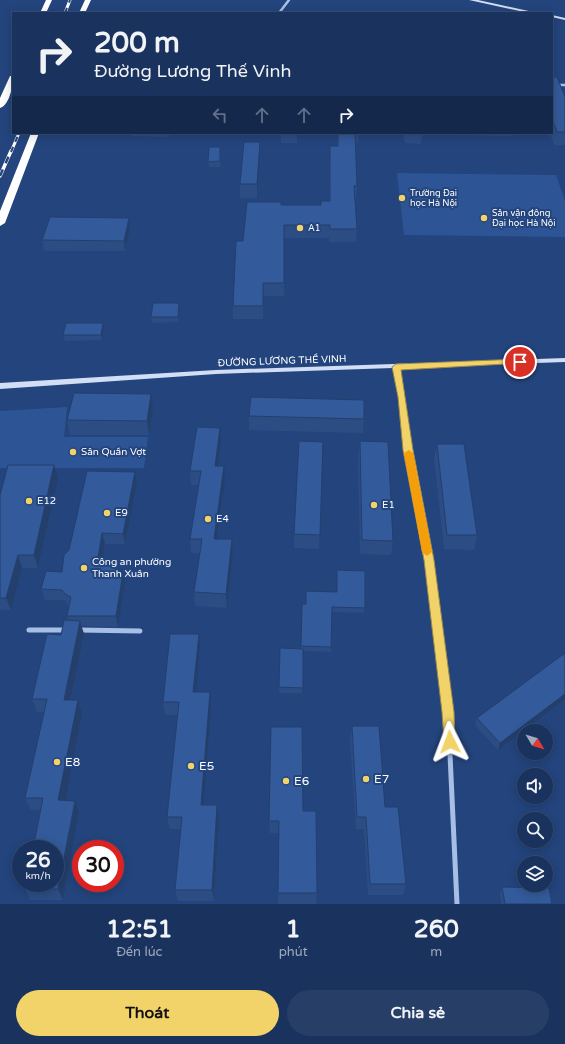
<!DOCTYPE html>
<html lang="vi">
<meta charset="utf-8">
<style>
:root{--surface:#1a335e;--page:#273f67;--text:#f1f3f6;--muted:#9faabc;--line:#384e73;--accent:#f1d36a}
body{margin:0;font-family:"Varela Round",sans-serif;background:var(--page);color:var(--text);height:100vh;display:flex;flex-direction:column;font-size:15px;white-space:nowrap}
*{box-sizing:border-box;margin:0}
p{font-size:13px;color:var(--muted)}
.icon{flex:none;width:22px;height:22px;fill:none;stroke:currentColor;stroke-width:2;stroke-linecap:round;stroke-linejoin:round}
.map{position:relative;height:904px;overflow:hidden}
.side{display:flex;flex-direction:column;background:var(--surface);flex:1}
.side>*{flex:none}
.top-card{position:absolute;left:12px;top:12px;width:541px;height:122px;border-radius:0px;box-shadow:0 2px 10px #0003,0 0 0 1px var(--line);background:#1a335e;color:var(--text);overflow:hidden}
.needle{width:26px;rotate:128deg}
.controls{position:absolute;left:517px;top:724px;display:grid;gap:8px}
.controls a{display:grid;place-items:center;width:36px;height:36px;border-radius:50%;background:var(--surface);box-shadow:0 2px 10px #0003,0 0 0 1px var(--line);font-size:20px}
.speed{position:absolute;left:12px;top:840px;display:flex;gap:8px;font-size:20px;font-weight:700;text-align:center}
.speed>*{display:grid;place-content:center;width:52px;height:52px;border-radius:50%;background:var(--surface);box-shadow:0 2px 10px #0003,0 0 0 1px var(--line);line-height:1}
.speed small{font-size:10px;font-weight:400}
.speed .limit{border:6px solid #d22;background:#fff;color:#111}
.pin{position:absolute;display:grid;place-items:center;width:34px;height:34px;color:#fff;margin:-17px;border:2px solid #fff;border-radius:50%;box-shadow:0 1px 4px #0007}
.me{position:absolute;width:44px;margin:-22px;rotate:357deg;stroke-linejoin:round;filter:drop-shadow(0 0 3px #0008)}
.turn{display:flex;align-items:center;gap:14px;height:84px;padding:0 16px;font-size:18px}
.turn .icon{width:52px;height:52px;stroke-width:2.5}
.turn b{display:block;font-size:28px;line-height:34px}
.lanes{display:flex;align-items:center;height:38px;padding:0 16px;background:#0003;justify-content:center;gap:20px;direction:ltr}
.lanes .off{opacity:.35}
.eta{display:flex;justify-content:space-evenly;align-items:center;height:68px;text-align:center}
.eta b{font-size:24px;font-weight:700;line-height:28px}
.primary-button{display:flex;gap:8px;margin-top:auto;padding:8px 16px}
.primary-button a{flex:1;height:46px;border-radius:24px;background:var(--accent);color:#111;font-size:16px;font-weight:700;line-height:46px;text-align:center}
.primary-button a+a{background:var(--page);color:var(--text)}
.map>svg:first-child{display:block}
</style>
<div class="map">
<svg width="565" height="904" viewBox="0 0 565 904">
<rect width="100%" height="100%" fill="#23447d"/>
<path fill="#2d5595" d="M397 173 556 175 565 201V237L404 235Z
M67 407 64 437H148L144 468H0V411Z"/>
<g fill="none" stroke-linecap="round" stroke-linejoin="round">
<path stroke="#a7bfe6" stroke-width="2.5" d="M279 13 289 0
M552 85H565"/>
<path stroke="#a7bfe6" stroke-width="4" d="M396 367 408 451 429 560 433 591"/>
<path stroke="#a7bfe6" stroke-width="5" d="M433 590 448 712 457 904
M29 630H66
M79 630 140 631"/>
<path fill="#d1def5" fill-rule="evenodd" d="M469 0H478L538 13H529Z
M552 15 565 18V20L552 17Z
M565 358V362L216 374 0 389V383L216 370Z"/>
<path fill="#fff" fill-rule="evenodd" d="M46 0H52L46 13H40Z
M85 0H91L85 13H79Z
M10 76H13C13 85 10 105 0 108V98Z
M31 133H39L5 223 0 226V211Z"/>
<defs>
<path id="rail-far1" d="M65 13 70 0
M11 152 19 133"/>
<path id="rail" d="M0 176 11 151"/>
</defs>
<use href="#rail-far1" stroke="#fff" stroke-width="3"/>
<use href="#rail" stroke="#fff" stroke-width="3.5"/>
<use href="#rail-far1" stroke="#23447d" stroke-width="2" stroke-dasharray="5.5" stroke-linecap="butt"/>
<use href="#rail" stroke="#23447d" stroke-width="2.5" stroke-dasharray="7" stroke-linecap="butt"/>
</g>
<path fill="#2c4d84" d="M552 77 565 97V145H554L550 133H552Z
M131 133H170L169 137 131 136Z
M281 133H297V143H281Z
M337 133H359L358 143H356L357 186 356 198H355L357 229 356 242H329V238H284V296H263V319H233V306L243 241 281 205H321V201H329L330 146H337Z
M403 133H423L421 144 405 143Z
M448 133H514L513 136 448 135Z
M221 152 220 167H209L208 162Z
M260 155 257 198H240V184Z
M129 218 130 228 125 251H44L42 240Z
M179 309 178 322 152 323 151 317Z
M103 323 104 328 102 340 65 341 63 335Z
M153 409 149 435H70L67 420Z
M249 416 364 419 363 433 249 430Z
M360 441 393 541 391 555 360 554 358 456Z
M221 442 218 466 225 481 217 539H232L233 553 227 608 195 606 194 592 200 554 191 553 190 539 198 485H191L190 471Z
M323 442 319 549 294 548V534Z
M437 444 477 535 474 550 444 549 434 458Z
M135 472 137 483 125 544H105L101 564 117 565 119 574 125 584 118 627 81 626 84 634 71 700H78L82 713 65 801 79 813 63 900H30L25 889 40 810H31L25 798 44 712H37L32 699 68 621 67 616 69 606 68 605 65 600H45L41 589 62 572 69 550Z
M58 478 38 568H22L11 610H0V495Z
M302 604 365 608 364 613 332 612 331 652 303 651 302 693H279L280 648 301 649Z
M200 648 196 692 211 706 204 805 219 817 214 901H178L175 890 181 829H170L167 817 177 715H165L163 702Z
M565 653 498 750 475 725 477 718Z
M352 726 385 807 406 884 403 895H368L364 829H356L350 739Z
M303 811 317 893 316 904H278L279 833H270L269 821Z
M502 887 552 904H501L500 893Z"/>
<path fill="#243f6c" d="M260 142V155L257 198V184Z
M129 218 130 228 125 251 124 241Z
M103 323 104 328 102 340 101 335Z
M151 394 153 409 149 435 147 421Z
M220 428 221 442 216 480 215 466Z
M54 465 58 478 38 568 34 555Z
M224 466 225 481 215 553 214 539Z
M135 472 137 483 125 544 123 534Z
M102 533 105 544 99 575 97 564Z
M232 539 233 553 227 608 226 594Z
M18 555 22 568 11 610 6 598Z
M117 565 119 575 115 574Z
M123 573 125 584 118 627 116 616Z
M80 621 84 634 68 713 64 700Z
M199 634 200 648 195 706 193 692Z
M210 692 211 706 203 817 201 805Z
M565 694V699L498 750 500 743Z
M78 700 82 713 63 813 58 800Z
M75 801 79 813 63 900 58 889Z
M217 805 219 817 214 901 212 890Z"/>
<path fill="#335a9a" stroke="#243f6c" d="M552 77H557L565 97V132H557L552 119Z
M338 133H355L357 186H354L357 229H330V225H284V283H263V306H233L236 241H243L247 202H281V205H321V201H330V146H338Z
M244 142H260L257 184H240Z
M209 147H220V161L208 162Z
M50 217 129 218 124 241 42 240Z
M153 303H179L178 317H151Z
M66 323H103L101 335H63Z
M74 393 151 394 147 421 67 420Z
M251 397 364 400V419L249 416Z
M197 427 220 428 215 466H224L214 539H232L226 594 194 592 202 539H190L201 471H190Z
M299 441 323 442 320 535 294 534Z
M360 441 388 442 393 541 362 540Z
M437 444H464L477 535H447Z
M8 465H54L34 555H18L6 598H0V495Z
M87 471 135 472 123 534 102 533 97 564 117 565 115 574 123 573 116 616H67L71 597 65 594 62 590 41 589 46 571 62 572 64 555 69 550Z
M337 570 365 571V608L332 607 331 647 301 646 302 604H306V591L337 592Z
M64 620 80 621 64 700H78L58 800 75 801 58 889H25L26 883H55V849H33L43 798H25L47 699H32L47 634 61 635Z
M170 634H199L193 692H210L201 805H217L212 890H175L182 817H167L179 702H163Z
M280 648 303 649V688L279 687Z
M565 653V694L500 743 477 718Z
M352 726H379L385 807H398L406 884H370L366 817H357Z
M271 727H302L303 811H316L317 893H278L279 821H269Z
M502 887 549 888 552 904H505Z"/>
<path fill="#f1d36a" stroke="#9d8945" d="M520 359 524 362 523 363 401 370 413 450 434 560 454 712 455 742 454 746 450 747 445 746 444 742 442 712 424 560 403 450 398 397 392 367 396 364Z"/>
<path fill="#f59e0b" d="M409 450 413 453 432 552 427 556 422 552 404 453Z"/>
<g fill="#f1d36a" stroke="#23447d" stroke-width="1.5">
<circle cx="402" cy="198" r="4"/>
<circle cx="484" cy="218" r="4"/>
<circle cx="300" cy="228" r="4"/>
<circle cx="73" cy="452" r="4"/>
<circle cx="29" cy="501" r="4"/>
<circle cx="374" cy="505" r="4"/>
<circle cx="107" cy="513" r="4"/>
<circle cx="208" cy="519" r="4"/>
<circle cx="84" cy="568" r="4"/>
<circle cx="57" cy="762" r="4"/>
<circle cx="191" cy="766" r="4"/>
<circle cx="366" cy="779" r="4"/>
<circle cx="286" cy="781" r="4"/>
</g>
<g text-anchor="middle" dominant-baseline="central" stroke-width="4" stroke-linejoin="round" paint-order="stroke">
<g font-size="9" fill="#fff" stroke="#23447d" text-anchor="start">
<text x="410" y="193">Trường Đại<tspan x="410" dy="10">học Hà Nội</tspan></text>
<text x="492" y="213">Sân vận động<tspan x="492" dy="10">Đại học Hà Nội</tspan></text>
<text x="308" y="228">A1</text>
</g>
<g font-size="10" fill="#fff" stroke="#23447d">
<text transform="translate(282 361) rotate(-2)">ĐƯỜNG LƯƠNG THẾ VINH</text>
</g>
<g font-size="10" fill="#fff" stroke="#23447d" text-anchor="start">
<text x="81" y="452">Sân Quần Vợt</text>
<text x="37" y="501">E12</text>
<text x="382" y="505">E1</text>
<text x="115" y="513">E9</text>
<text x="216" y="519">E4</text>
<text x="92" y="562">Công an phường<tspan x="92" dy="12">Thanh Xuân</tspan></text>
</g>
<g font-size="12" fill="#fff" stroke="#23447d" text-anchor="start">
<text x="65" y="762">E8</text>
<text x="199" y="766">E5</text>
<text x="374" y="779">E7</text>
<text x="294" y="781">E6</text>
</g>
</g>
</svg>
<div class="controls">
<a><svg class="needle" viewBox="-14 -14 28 28"><path d="M0-13l5 13h-10z" fill="#e53935"/><path d="M0 13l5-13h-10z" fill="#9faabc"/></svg></a>
<a><svg class="icon" aria-label="sound" viewBox="0 0 24 24"><path d="M4 9h4l5-4v14l-5-4H4zM17 9q2 3 0 6"/></svg></a>
<a><svg class="icon" aria-label="search" viewBox="0 0 24 24"><circle cx="10" cy="10" r="6"/><path d="M15 15l6 6"/></svg></a>
<a><svg class="icon" aria-label="layers" viewBox="0 0 24 24"><path d="M12 4l9 5-9 5-9-5zM3 14l9 5 9-5"/></svg></a>
</div>
<div class="speed"><div>26<small>km/h</small></div><div class="limit">30</div></div>
<div class="pin" style="left:520px;top:362px;background:#d93025"><svg class="icon" aria-label="arrive" viewBox="0 0 24 24"><path d="M6 21V4h12l-3 4 3 4H6"/></svg></div>
<svg class="me" style="left:450px;top:742px" viewBox="-20 -20 40 40"><path d="M0-17L14 15 0 8-14 15z" fill="#f1d36a" stroke="#fff" stroke-width="4"/></svg>
<div class="top-card">
<div class="turn"><svg class="icon" aria-label="right" viewBox="0 0 24 24"><path d="M7 20v-9h11M14 6l5 5-5 5"/></svg><div><b>200 m</b>Đường Lương Thế Vinh</div></div>
<div class="lanes"><svg class="icon off" aria-label="left" viewBox="0 0 24 24"><path d="M17 20v-9H6M10 6l-5 5 5 5"/></svg><svg class="icon off" aria-label="ahead" viewBox="0 0 24 24"><path d="M12 20V5M6 11l6-6 6 6"/></svg><svg class="icon off" aria-label="ahead" viewBox="0 0 24 24"><path d="M12 20V5M6 11l6-6 6 6"/></svg><svg class="icon" aria-label="right" viewBox="0 0 24 24"><path d="M7 20v-9h11M14 6l5 5-5 5"/></svg></div>
</div>
</div>
<section class="side">
<div class="eta">
<div><b>12:51</b><p>Đến lúc</p></div>
<div><b>1</b><p>phút</p></div>
<div><b>260</b><p>m</p></div>
</div>
<div class="primary-button"><a>Thoát</a><a>Chia sẻ</a></div>
</section>
